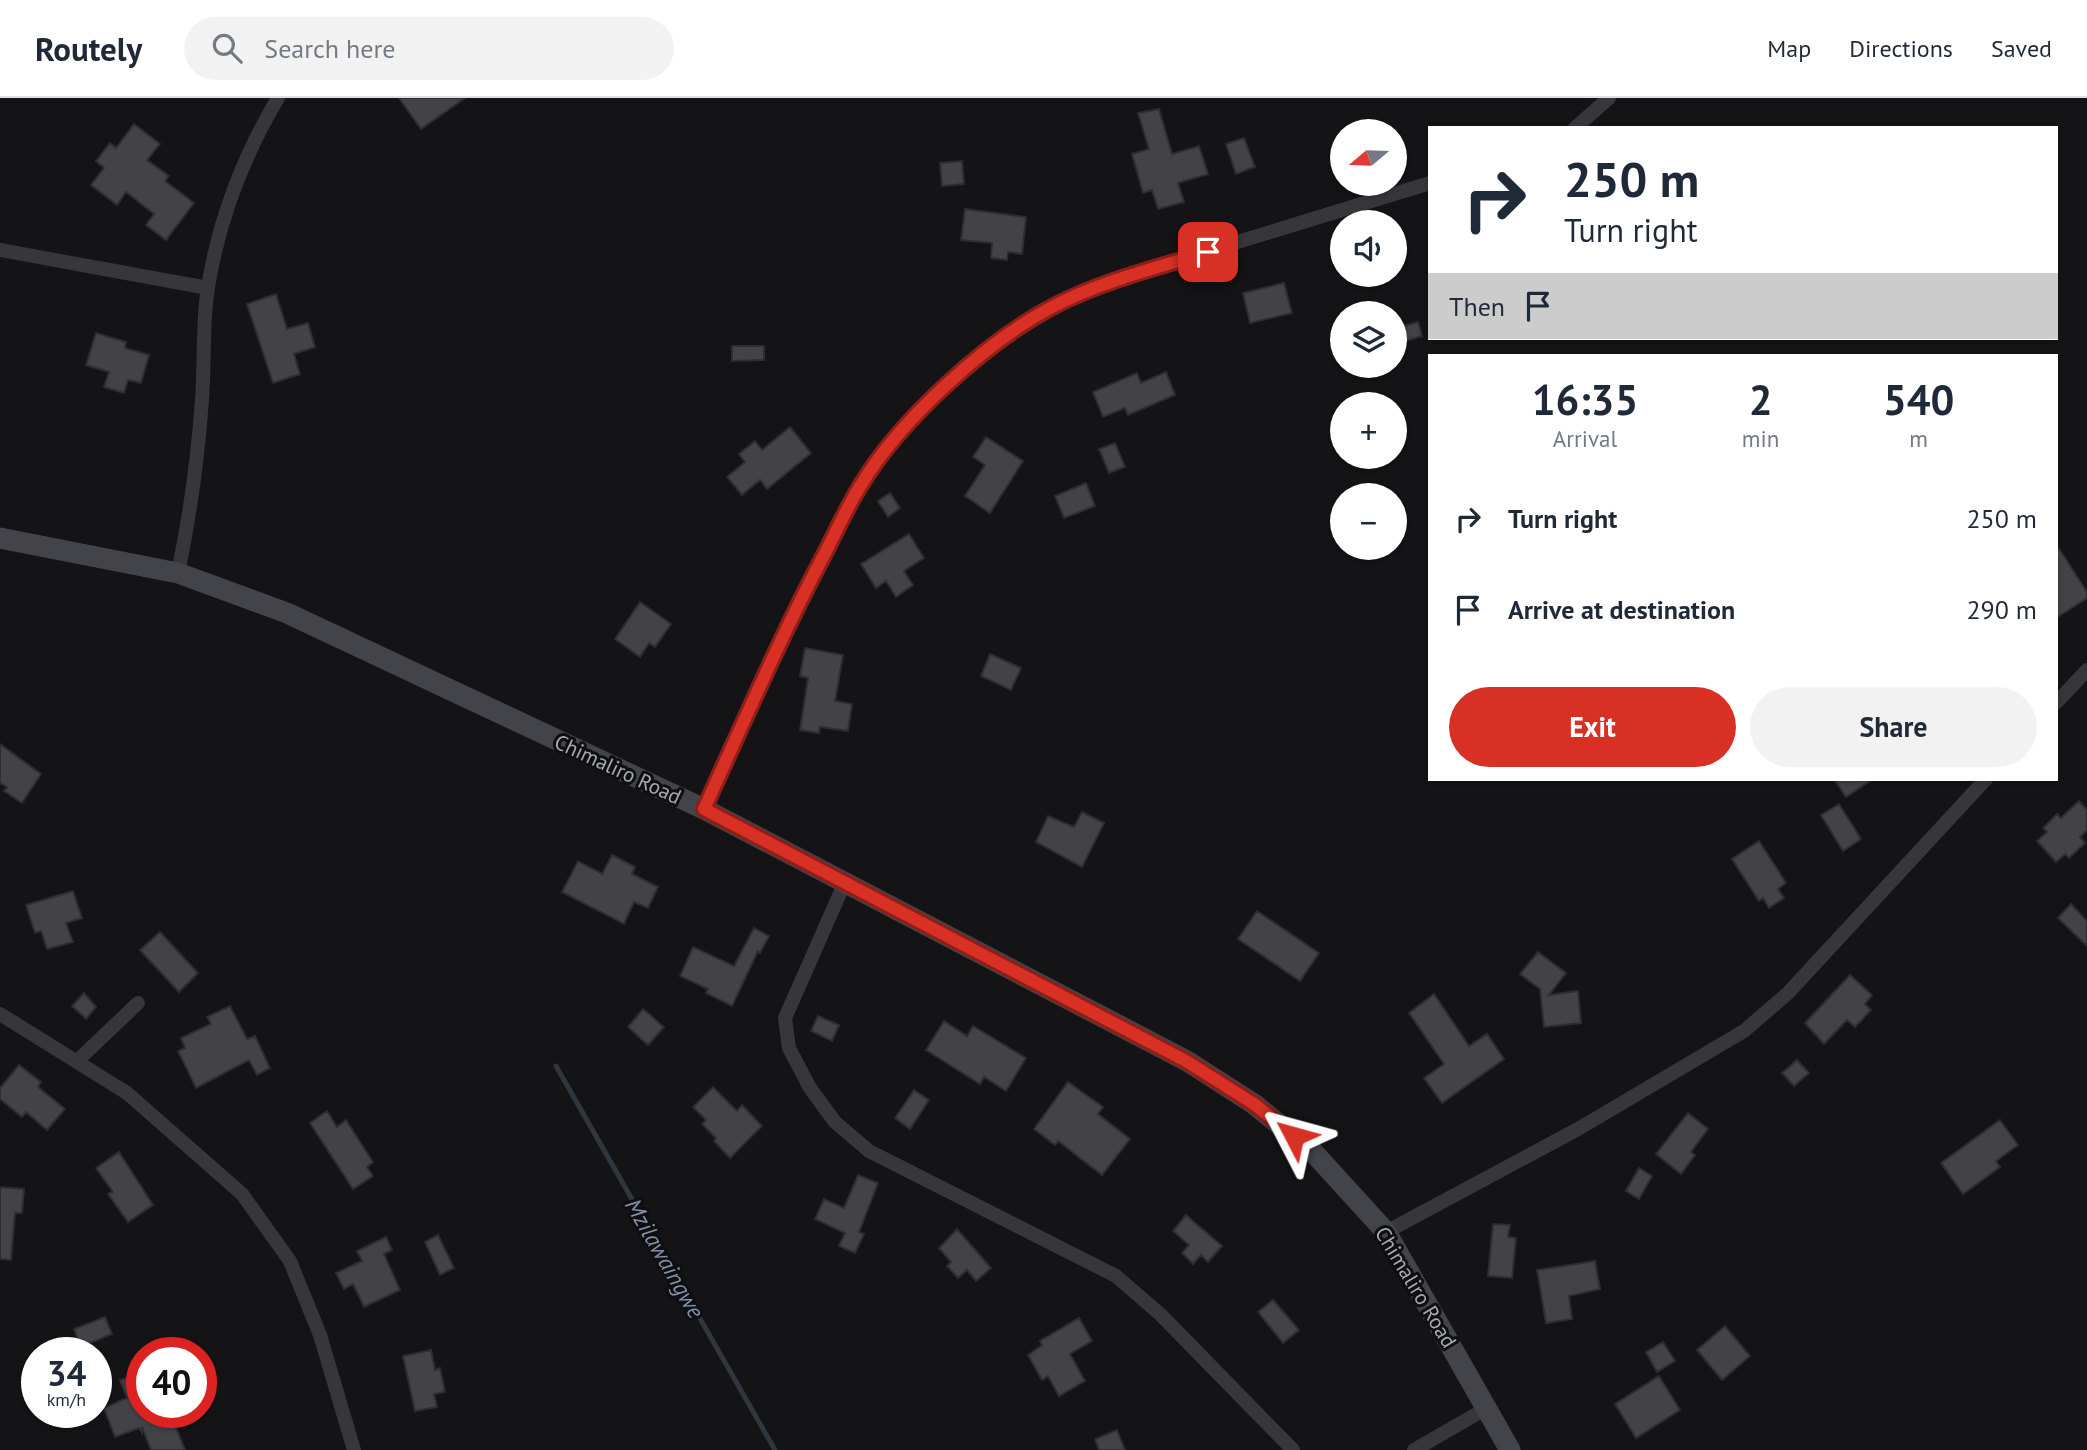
<!DOCTYPE html>
<meta charset="utf-8">
<style>
:root{--surface:#fff;--page:#f2f2f3;--text:#1f2937;--muted:#747a83;--line:#e0e1e3;--accent:#d93025}
body{margin:0;font-family:"PT Sans",sans-serif;background:var(--page);color:var(--text);height:100vh;display:flex;flex-direction:column;font-size:26px;white-space:nowrap}
*{box-sizing:border-box;margin:0}
p{font-size:23px;color:var(--muted)}
.icon{flex:none;width:38px;height:38px;fill:none;stroke:currentColor;stroke-width:2;stroke-linecap:round;stroke-linejoin:round}
.map{position:relative;flex:1;overflow:hidden}
.panel{position:absolute;left:1428px;top:256px;width:630px;height:427px;display:flex;flex-direction:column;background:var(--surface);border-radius:0px;box-shadow:0 2px 5px #0004}
.panel>*{flex:none}
.top-card{position:absolute;left:1428px;top:28px;width:630px;height:214px;border-radius:0px;box-shadow:0 2px 5px #0004;background:#fff;color:var(--text);overflow:hidden}
.needle{width:46px;rotate:251deg}
.tools{position:absolute;left:1330px;top:21px;display:grid;gap:14px}
.tools a{display:grid;place-items:center;width:77px;height:77px;border-radius:50%;background:var(--surface);box-shadow:0 2px 5px #0004;font-size:35px}
.speed{position:absolute;left:21px;top:1239px;display:flex;gap:14px;font-size:35px;font-weight:700;text-align:center}
.speed>*{display:grid;place-content:center;width:91px;height:91px;border-radius:50%;background:var(--surface);box-shadow:0 2px 5px #0004;line-height:1}
.speed small{font-size:18px;font-weight:400}
.speed .limit{border:10px solid #d22;background:#fff;color:#111}
.pin{position:absolute;display:grid;place-items:center;width:60px;height:60px;color:#fff;margin:-30px;border-radius:14px;box-shadow:0 4px 10px #0006}
.me{position:absolute;width:77px;margin:-38px;rotate:309deg;stroke-linejoin:round;filter:drop-shadow(0 0 5px #0008)}
.turn{display:flex;align-items:center;gap:24px;height:147px;padding:0 21px;font-size:32px}
.turn .icon{width:91px;height:91px;stroke-width:2.5}
.turn b{display:block;font-size:49px;line-height:60px}
.then{display:flex;align-items:center;height:66px;padding:0 21px;background:#0003;gap:14px;font-size:26px}
.eta{display:flex;justify-content:space-evenly;align-items:center;height:119px;text-align:center}
.eta b{font-size:42px;font-weight:600;line-height:49px}
.cta{display:flex;gap:14px;margin-top:auto;padding:14px 21px}
.cta a{flex:1;height:80px;border-radius:42px;background:var(--accent);color:#fff;font-size:28px;font-weight:600;line-height:80px;text-align:center}
.cta a+a{background:var(--page);color:var(--text)}
ul{padding:0;list-style:none}
li{display:flex;align-items:center;gap:21px;height:91px;padding:0 21px}
li div{flex:1}
li b{display:block;font-size:26px}
li em{font-style:normal}
header{display:flex;align-items:center;gap:42px;box-sizing:border-box;height:98px;padding:0 35px;background:var(--surface);border-bottom:2px solid var(--line)}
header strong{font-size:33px}
nav{display:flex;gap:38px;margin-inline-start:auto;font-size:24px}
.search{width:490px;height:63px;background:var(--page);display:flex;align-items:center;gap:18px;box-sizing:border-box;padding:0 24px;border-radius:38px;color:var(--muted);font-size:26px}
.map>svg:first-child{display:block}
</style>
<header>
<strong>Routely</strong>
<div class="search"><svg class="icon" aria-label="search" viewBox="0 0 24 24"><circle cx="10" cy="10" r="6"/><path d="M15 15l6 6"/></svg>Search here</div>
<nav><a>Map</a><a>Directions</a><a>Saved</a></nav>
</header>
<div class="map">
<svg width="2087" height="1352" viewBox="0 0 2087 1352">
<rect width="100%" height="100%" fill="#141315"/>
<g fill="none" stroke-linecap="round" stroke-linejoin="round">
<path stroke="#30363e" stroke-width="5" d="M556 968 775 1352"/>
</g>
<path fill="#434347" stroke="#2e2e31" stroke-width="2" d="M399 0H465L421 31Z
M1159 11 1172 56 1199 48 1208 76 1178 85 1184 104 1158 111 1152 92 1143 95 1132 56 1149 51 1138 15Z
M134 26 160 46 147 62 169 78 165 83 194 105 166 142 146 127 154 116 126 94 117 107 91 87 104 70 96 63 110 45 116 50Z
M1244 40 1255 69 1236 76 1226 46Z
M962 63 964 86 942 88 940 65Z
M965 111 1026 119 1022 156 1008 154 1007 162 991 160 992 145 961 142Z
M1284 185 1292 215 1250 225 1243 195Z
M276 196 287 231 308 225 315 249 294 256 300 276 273 285 247 206Z
M1418 224 1422 238 1402 244 1397 230Z
M96 235 126 244 125 250 149 257 141 285 128 282 124 295 104 289 109 274 86 267Z
M732 248H764V262L732 263Z
M1166 274 1175 297 1128 317 1125 310 1103 319 1093 294 1137 275 1141 285Z
M790 329 811 355 767 391 760 382 742 397 727 379 745 364 739 356 755 343 762 352Z
M986 339 1023 363 990 415 965 398 985 367 973 359Z
M1115 345 1125 369 1109 375 1099 351Z
M1086 385 1095 408 1064 420 1055 398Z
M890 395 900 410 888 419 878 403Z
M909 436 924 460 904 473 913 487 896 499 886 483 876 490 861 466Z
M2056 446 2087 494V500L2056 520Z
M640 504 671 526 655 549 649 545 640 559 615 541Z
M805 550 843 557 835 603 852 606 848 633 820 629 819 635 800 632 808 580 800 578Z
M990 556 1021 570 1011 592 981 578Z
M0 646 41 676 22 705 4 693 7 689 0 685Z
M1834 681H1873L1846 699Z
M2079 703 2087 712V732L2080 739 2085 745 2069 760 2065 756 2056 764 2037 743 2047 734 2043 730 2057 716 2061 720Z
M1839 706 1861 741 1843 753 1821 717Z
M1082 714 1104 725 1082 769 1036 744 1048 718 1074 729Z
M1759 743 1786 785 1778 791 1784 800 1769 810 1763 800 1759 803 1732 761Z
M612 757 635 769 632 776 658 789 648 810 634 804 624 826 562 794 578 763 602 776Z
M73 793 82 820 66 825 73 844 47 851 41 833 35 835 26 807Z
M2071 806 2087 823V848L2058 820Z
M1257 813 1319 855 1300 883 1238 841Z
M754 830 769 838 760 855 758 853 732 908 706 895 708 891 680 878 693 849 734 868Z
M160 834 198 875 179 894 140 852Z
M1538 854 1566 875 1549 897 1578 893 1581 925 1544 929 1540 891 1520 876Z
M1850 877 1872 897 1865 906 1871 912 1855 929 1847 922 1824 946 1805 925Z
M84 895 96 909 86 921 72 908Z
M1434 896 1469 948 1487 936 1504 961 1442 1005 1424 980 1444 966 1409 915Z
M230 908 247 941 255 938 270 970 257 977 249 962 196 990 178 953 185 950 181 940 211 926 207 919Z
M643 911 664 929 648 947 628 929Z
M818 918 839 927 832 943 811 933Z
M944 923 967 938 973 928 1026 960 1006 993 984 979 980 986 926 952Z
M1797 962 1809 975 1794 988 1782 975Z
M19 967 41 984 38 989 65 1011 47 1032 26 1014 22 1019 0 1001V990Z
M1068 984 1103 1009 1098 1016 1130 1041 1102 1077 1058 1043 1055 1047 1034 1031Z
M713 989 737 1013 742 1007 762 1028 730 1060 714 1043 716 1040 702 1026 706 1022 693 1009Z
M914 992 929 1002 910 1031 895 1020Z
M327 1013 337 1029 346 1022 373 1064 367 1069 373 1078 353 1091 310 1025Z
M1688 1015 1708 1031 1691 1054 1695 1057 1681 1076 1656 1056Z
M2000 1022 2018 1047 1996 1063 2000 1069 1963 1096 1941 1065Z
M119 1054 153 1107 128 1124 108 1096 113 1094 96 1070Z
M1639 1070 1652 1078 1639 1101 1626 1093Z
M858 1077 878 1085 859 1134 864 1136 855 1155 839 1148 845 1135 815 1121 824 1101 844 1110Z
M0 1089 24 1091 22 1115H15L11 1162 0 1161Z
M1186 1117 1222 1148 1208 1164 1201 1157 1193 1166 1182 1155 1189 1147 1173 1133Z
M1493 1126 1510 1127 1508 1139 1516 1140 1512 1180 1488 1178Z
M957 1131 991 1170 976 1183 967 1172 958 1180 947 1168 951 1164 939 1150Z
M438 1137 454 1170 440 1177 425 1144Z
M386 1139 392 1152 384 1156 400 1192 364 1209 353 1186 344 1191 336 1175 362 1163 357 1153Z
M1595 1163 1600 1191 1569 1198 1572 1221 1546 1225 1537 1172Z
M1273 1202 1299 1232 1283 1245 1258 1214Z
M105 1219 112 1236 81 1249 74 1231Z
M1079 1220 1092 1243 1070 1256 1085 1283 1059 1298 1048 1278 1042 1282 1028 1257 1042 1247 1040 1243Z
M1725 1228 1750 1258 1722 1282 1697 1252Z
M1663 1244 1675 1263 1657 1274 1646 1254Z
M431 1252 435 1272 440 1270 445 1294 434 1296 437 1309 415 1313 403 1258Z
M142 1274V1314H176L171 1317 185 1352H151L142 1329V1335L139 1330 115 1339 104 1310 127 1300 120 1282Z
M1659 1278 1680 1312 1636 1340 1615 1306Z
M1117 1332 1125 1352H1099L1095 1341Z"/>
<g fill="none" stroke-linecap="round" stroke-linejoin="round">
<path stroke="#37373b" stroke-width="14" d="M1575 30 1609 0
M0 152 208 190
M178 475C190 417 198 360 202 301 205 264 202 225 208 189 219 121 243 59 278 0
M2056 605 2087 572
M704 711C742 628 779 544 821 462 846 415 869 368 905 328 960 267 1028 220 1101 186L1430 85
M845 784 785 920 789 950 810 990 835 1024 869 1053 1116 1178 1161 1217 1293 1352
M0 916 127 995 242 1096 290 1163 320 1237 354 1352
M77 963 138 905
M1386 1134 1578 1031 1744 933 1788 895 1986 681
M1414 1352 1487 1310"/>
<path stroke="#434449" stroke-width="21" d="M0 440 178 475 287 515 704 711 1187 963 1254 1006 1314 1055 1386 1134 1510 1352"/>
</g>
<g fill="none" stroke-linecap="round" stroke-linejoin="round">
<defs>
<path id="route" d="M1208 154C1156 170 1102 183 1054 208 987 243 900 322 861 387 847 409 836 434 824 457 780 540 743 626 704 711L1186 963 1254 1006 1294 1038"/>
</defs>
<use href="#route" stroke="#8d1f18" stroke-width="18"/>
<use href="#route" stroke="#d93025" stroke-width="12"/>
</g>
<g text-anchor="middle" dominant-baseline="central" stroke-width="6" stroke-linejoin="round" paint-order="stroke">
<g font-size="21" fill="#a7a9b3" stroke="#0f0e10">
<text transform="translate(618 671) rotate(25)">Chimaliro Road</text>
<text transform="translate(1416 1189) rotate(59)">Chimaliro Road</text>
</g>
<g font-size="23" font-style="italic" fill="#8191ab" stroke="#0f0e10">
<text transform="translate(665 1160) rotate(60)">Mzilawaingwe</text>
</g>
</g>
</svg>
<div class="tools">
<a><svg class="needle" viewBox="-14 -14 28 28"><path d="M0-13l5 13h-10z" fill="#e53935"/><path d="M0 13l5-13h-10z" fill="#747a83"/></svg></a>
<a><svg class="icon" aria-label="sound" viewBox="0 0 24 24"><path d="M4 9h4l5-4v14l-5-4H4zM17 9q2 3 0 6"/></svg></a>
<a><svg class="icon" aria-label="layers" viewBox="0 0 24 24"><path d="M12 4l9 5-9 5-9-5zM3 14l9 5 9-5"/></svg></a>
<a>+</a>
<a>−</a>
</div>
<div class="speed"><div>34<small>km/h</small></div><div class="limit">40</div></div>
<div class="pin" style="left:1208px;top:154px;background:#d93025"><svg class="icon" aria-label="arrive" viewBox="0 0 24 24"><path d="M6 21V4h12l-3 4 3 4H6"/></svg></div>
<svg class="me" style="left:1294px;top:1038px" viewBox="-20 -20 40 40"><path d="M0-17L14 15 0 8-14 15z" fill="#d93025" stroke="#fff" stroke-width="4"/></svg>
<div class="top-card">
<div class="turn"><svg class="icon" aria-label="right" viewBox="0 0 24 24"><path d="M7 20v-9h11M14 6l5 5-5 5"/></svg><div><b>250 m</b>Turn right</div></div>
<div class="then">Then<svg class="icon" aria-label="arrive" viewBox="0 0 24 24"><path d="M6 21V4h12l-3 4 3 4H6"/></svg></div>
</div>
<section class="panel">
<div class="eta">
<div><b>16:35</b><p>Arrival</p></div>
<div><b>2</b><p>min</p></div>
<div><b>540</b><p>m</p></div>
</div>
<ul>
<li><svg class="icon" aria-label="right" viewBox="0 0 24 24"><path d="M7 20v-9h11M14 6l5 5-5 5"/></svg><div><b>Turn right</b></div><em>250 m</em></li>
<li><svg class="icon" aria-label="arrive" viewBox="0 0 24 24"><path d="M6 21V4h12l-3 4 3 4H6"/></svg><div><b>Arrive at destination</b></div><em>290 m</em></li>
</ul>
<div class="cta"><a>Exit</a><a>Share</a></div>
</section>
</div>
